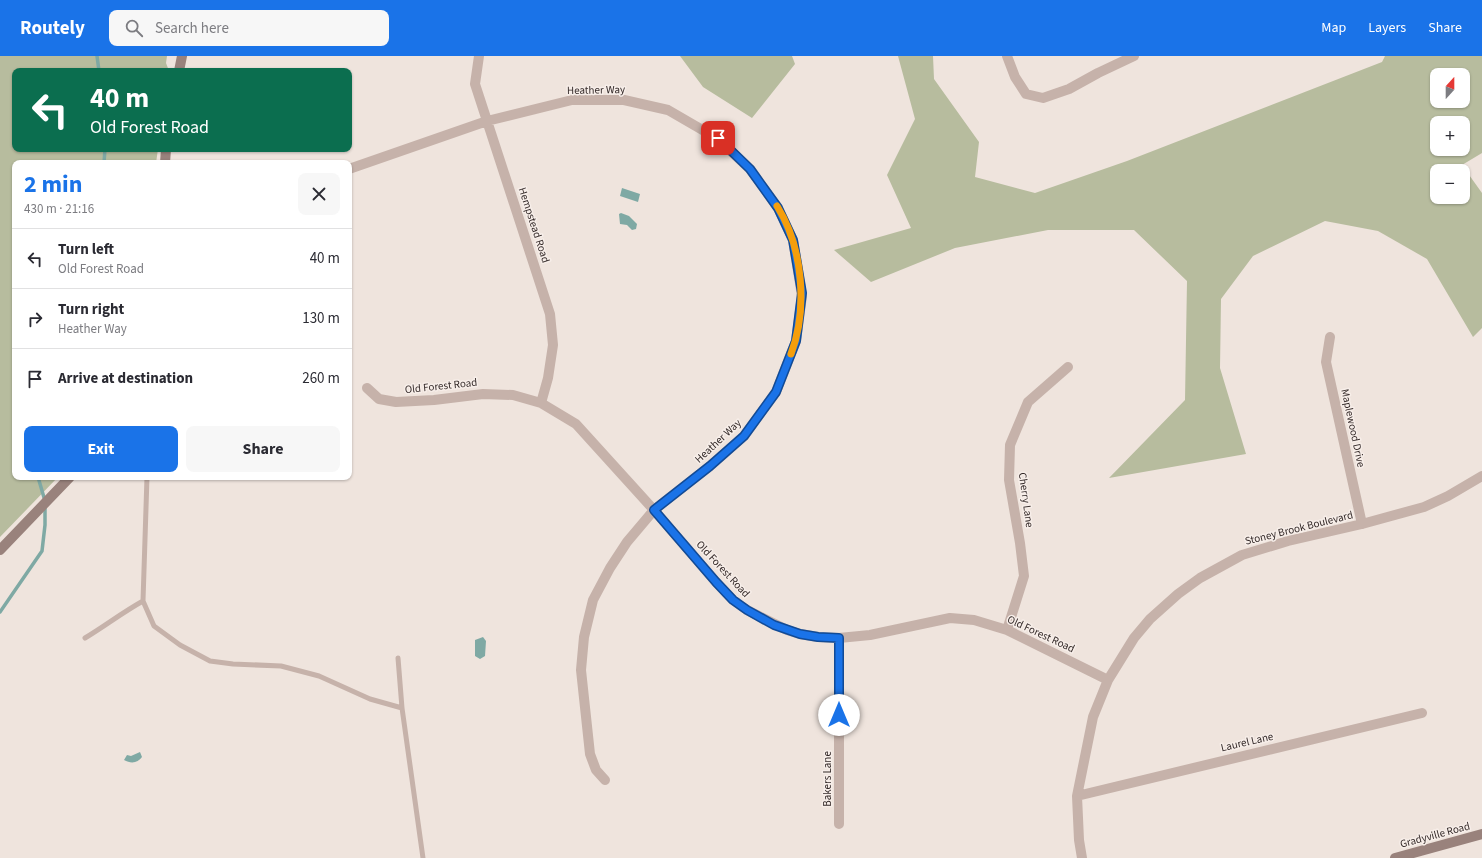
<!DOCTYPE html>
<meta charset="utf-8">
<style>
:root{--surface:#fff;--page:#f7f7f7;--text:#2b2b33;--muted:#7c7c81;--line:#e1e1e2;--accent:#1a73e8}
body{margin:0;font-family:"Source Sans 3",sans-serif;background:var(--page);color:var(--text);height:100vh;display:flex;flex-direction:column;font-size:15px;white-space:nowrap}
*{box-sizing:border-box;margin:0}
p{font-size:13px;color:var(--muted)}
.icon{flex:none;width:22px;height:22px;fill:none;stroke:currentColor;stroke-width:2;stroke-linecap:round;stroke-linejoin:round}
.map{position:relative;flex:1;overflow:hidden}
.panel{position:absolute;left:12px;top:104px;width:340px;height:320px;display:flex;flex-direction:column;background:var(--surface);border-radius:8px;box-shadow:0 1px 3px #0004}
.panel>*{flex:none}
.banner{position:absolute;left:12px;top:12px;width:340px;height:84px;border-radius:8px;box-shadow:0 1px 3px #0004;background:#0b6e4f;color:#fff;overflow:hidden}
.needle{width:26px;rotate:21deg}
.buttons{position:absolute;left:1430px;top:12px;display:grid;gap:8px}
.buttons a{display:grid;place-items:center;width:40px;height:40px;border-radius:8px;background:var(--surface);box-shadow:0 1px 3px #0004;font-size:20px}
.pin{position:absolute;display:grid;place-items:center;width:34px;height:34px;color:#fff;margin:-17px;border-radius:8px;box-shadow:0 2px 6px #0006}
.me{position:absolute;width:44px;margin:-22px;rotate:0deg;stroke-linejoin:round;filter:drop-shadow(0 0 3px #0008)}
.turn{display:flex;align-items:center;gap:14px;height:84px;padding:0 12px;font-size:18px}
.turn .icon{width:52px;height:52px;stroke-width:2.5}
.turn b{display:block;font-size:28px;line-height:34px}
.round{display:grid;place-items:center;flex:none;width:42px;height:42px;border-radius:8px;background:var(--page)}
.head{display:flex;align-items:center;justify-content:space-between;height:68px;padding:0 12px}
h1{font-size:24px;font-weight:700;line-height:30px;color:var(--accent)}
.button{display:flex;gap:8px;margin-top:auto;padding:8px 12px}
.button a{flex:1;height:46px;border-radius:8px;background:var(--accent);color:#fff;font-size:16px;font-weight:700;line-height:46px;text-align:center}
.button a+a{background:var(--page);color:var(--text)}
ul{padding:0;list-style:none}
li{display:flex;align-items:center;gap:12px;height:60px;padding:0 12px;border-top:1px solid var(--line)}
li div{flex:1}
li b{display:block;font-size:15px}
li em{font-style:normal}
header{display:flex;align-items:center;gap:24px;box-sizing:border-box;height:56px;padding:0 20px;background:var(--accent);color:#fff}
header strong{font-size:19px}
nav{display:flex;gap:22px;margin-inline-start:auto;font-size:14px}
.search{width:280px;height:36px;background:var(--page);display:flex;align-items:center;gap:10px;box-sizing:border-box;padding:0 14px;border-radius:8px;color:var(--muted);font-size:15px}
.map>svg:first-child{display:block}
</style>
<header>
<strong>Routely</strong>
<div class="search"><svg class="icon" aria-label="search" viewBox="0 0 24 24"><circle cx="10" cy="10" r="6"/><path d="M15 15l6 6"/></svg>Search here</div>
<nav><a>Map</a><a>Layers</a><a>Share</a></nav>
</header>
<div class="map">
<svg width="1482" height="802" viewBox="0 0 1482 802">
<rect width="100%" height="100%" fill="#efe4dd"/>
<path fill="#b7bc9e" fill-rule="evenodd" d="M0 0H167L166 7 169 15H15V93H158L156 107H15V421H58L0 481Z
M680 0H792L795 8 752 62 703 31Z
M898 0H933L934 23 979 86 975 121 1035 137 1127 105 1382 6 1385 0H1482V97L1462 109 1482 137V272L1473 281 1427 203 1378 175 1325 165 1253 200 1221 243 1220 312 1246 398 1109 422 1185 344 1187 225 1134 174H1048L955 192 871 226 834 194 911 172 887 119 915 63ZM1437 19H1463V45H1437ZM1437 67H1463V93H1437ZM1437 115H1463V141H1437Z"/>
<path fill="#7fa9a4" d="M622 132 640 138 638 146 620 140Z
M621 157 629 160 637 168 636 173 632 174 627 169 620 168 619 158Z
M483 581 486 585 485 600 480 603 475 600V584Z
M140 696 142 701C138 707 131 708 124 704L127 699 131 700Z"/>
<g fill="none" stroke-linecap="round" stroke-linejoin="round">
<path stroke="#7fa9a4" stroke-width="3.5" d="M97 0 99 15
M104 107 105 93
M38 421 45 445
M0 556 42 495 45 469V451"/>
<path stroke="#c6b2aa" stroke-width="5" d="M147 421 143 545 154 570 180 589 210 605 233 608 281 610 319 620 370 643 402 652
M85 582C105 570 123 556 143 545
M398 602 402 652 423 802"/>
<path stroke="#c6b2aa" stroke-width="10" d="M479 0 475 28 550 258 553 289 548 322 541 347
M1007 0 1015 21 1026 38 1043 42 1069 33 1098 17 1134 0
M349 113 487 65 572 44H624L668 54 718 83 750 113 778 152 793 184 802 240 796 285 776 336 744 380 710 410 654 454 627 486 610 512 593 544 584 581 581 614 590 698 596 714 605 724
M1330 281 1326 306 1362 468
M367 332 379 343 396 346 434 344 483 338 513 339 541 347 576 368 654 454 716 526 733 544 747 554 787 574 800 578 818 581 839 582 870 579 950 562 974 564 1007 574 1108 624
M1007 574 1024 520 1020 487 1009 424 1010 389 1028 346 1068 311
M839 582V768
M1077 740 1422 657
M1082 802 1079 784 1077 740 1093 661 1108 624 1134 582 1150 563 1178 538 1200 522 1242 499 1288 485 1362 468 1424 451 1448 440 1482 420"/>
<path stroke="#99827c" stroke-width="10" d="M179 15 182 0
M165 107 166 93
M0 494 70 421
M1395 802 1482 778"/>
</g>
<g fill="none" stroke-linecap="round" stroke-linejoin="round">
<defs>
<path id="route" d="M718 82 750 113 778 152 793 184 802 237 796 285 776 336 744 380 710 410 654 454 716 526 733 544 747 554 774 569 800 578 818 581 839 582V659"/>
</defs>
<use href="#route" stroke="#114b97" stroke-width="10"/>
<use href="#route" stroke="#1a73e8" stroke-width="7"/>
<path stroke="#f59e0b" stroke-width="7" d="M777 150C803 191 808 253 791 298"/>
</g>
<g text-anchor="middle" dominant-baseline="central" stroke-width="3" stroke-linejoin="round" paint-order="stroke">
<g font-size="11" fill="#342a29" stroke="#f7eee9">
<text transform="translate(596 34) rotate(-1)">Heather Way</text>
<text transform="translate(534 169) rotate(72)">Hempstead Road</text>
<text transform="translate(441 330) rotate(-6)">Old Forest Road</text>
<text transform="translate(1353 372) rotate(78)">Maplewood Drive</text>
<text transform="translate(718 385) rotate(-43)">Heather Way</text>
<text transform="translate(1026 444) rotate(82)">Cherry Lane</text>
<text transform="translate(1299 472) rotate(-14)">Stoney Brook Boulevard</text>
<text transform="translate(723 513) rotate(47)">Old Forest Road</text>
<text transform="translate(1041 578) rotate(25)">Old Forest Road</text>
<text transform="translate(1247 686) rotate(-13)">Laurel Lane</text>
<text transform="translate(827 723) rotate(-90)">Bakers Lane</text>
<text transform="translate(1435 779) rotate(-15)">Gradyville Road</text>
</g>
</g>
</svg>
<div class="buttons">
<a><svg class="needle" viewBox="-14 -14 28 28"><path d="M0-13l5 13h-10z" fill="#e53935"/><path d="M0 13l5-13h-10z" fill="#7c7c81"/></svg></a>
<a>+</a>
<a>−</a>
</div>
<div class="pin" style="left:718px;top:82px;background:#d93025"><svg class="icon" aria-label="arrive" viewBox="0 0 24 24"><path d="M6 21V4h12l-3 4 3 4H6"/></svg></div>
<svg class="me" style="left:839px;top:659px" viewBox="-20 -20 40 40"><circle r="19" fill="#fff"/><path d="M0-13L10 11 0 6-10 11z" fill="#1a73e8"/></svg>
<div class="banner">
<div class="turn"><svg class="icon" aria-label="left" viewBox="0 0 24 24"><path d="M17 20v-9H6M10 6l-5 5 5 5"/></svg><div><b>40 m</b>Old Forest Road</div></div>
</div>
<section class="panel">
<div class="head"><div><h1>2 min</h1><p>430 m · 21:16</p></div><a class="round"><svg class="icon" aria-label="close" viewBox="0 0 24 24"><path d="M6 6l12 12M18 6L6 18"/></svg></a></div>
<ul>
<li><svg class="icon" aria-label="left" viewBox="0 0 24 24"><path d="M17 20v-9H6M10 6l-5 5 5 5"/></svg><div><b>Turn left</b><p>Old Forest Road</p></div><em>40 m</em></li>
<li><svg class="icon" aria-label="right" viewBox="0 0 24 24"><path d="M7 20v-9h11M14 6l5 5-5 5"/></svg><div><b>Turn right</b><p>Heather Way</p></div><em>130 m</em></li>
<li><svg class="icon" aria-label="arrive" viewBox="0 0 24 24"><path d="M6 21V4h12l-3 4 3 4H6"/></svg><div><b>Arrive at destination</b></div><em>260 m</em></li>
</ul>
<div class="button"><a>Exit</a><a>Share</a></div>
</section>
</div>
